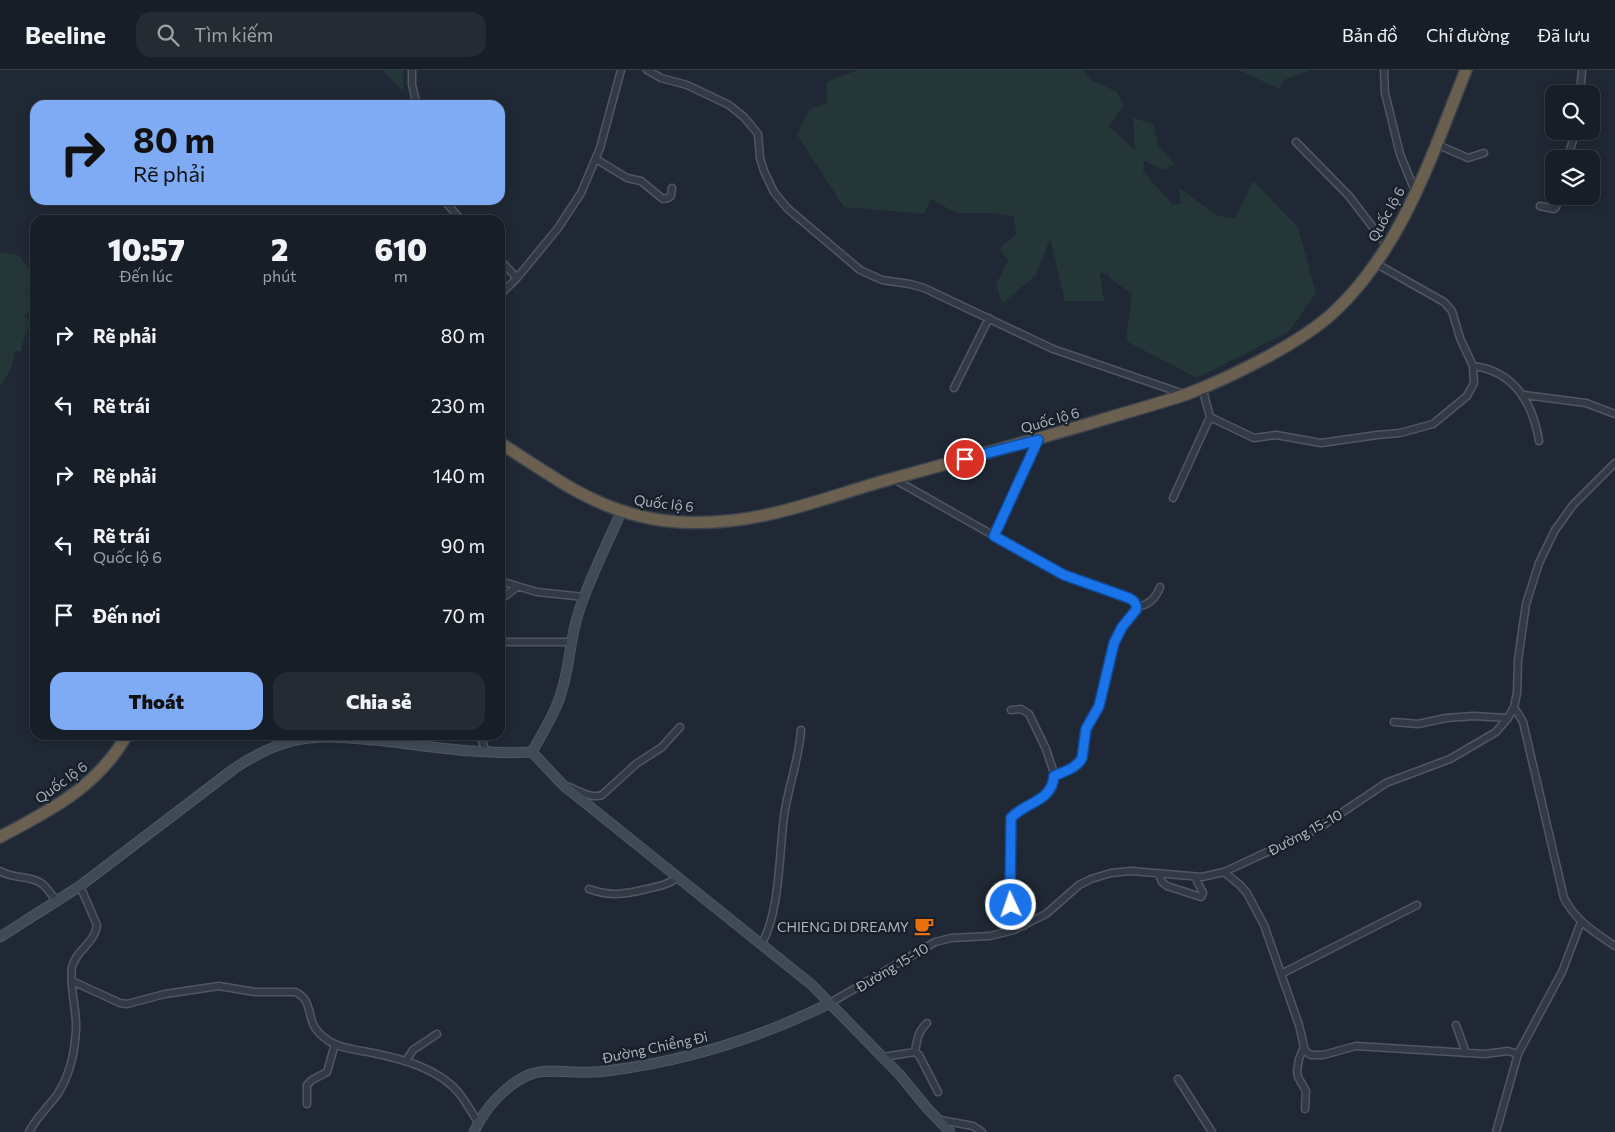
<!DOCTYPE html>
<html lang="vi">
<meta charset="utf-8">
<style>
:root{--surface:#171e27;--page:#242b33;--text:#f1f3f6;--muted:#9ea2a7;--line:#363c44;--accent:#7faaf4}
body{margin:0;font-family:Commissioner,sans-serif;background:var(--page);color:var(--text);height:100vh;display:flex;flex-direction:column;font-size:19px;white-space:nowrap}
*{box-sizing:border-box;margin:0}
p{font-size:16px;color:var(--muted)}
.icon{flex:none;width:28px;height:28px;fill:none;stroke:currentColor;stroke-width:2;stroke-linecap:round;stroke-linejoin:round}
.map{position:relative;flex:1;overflow:hidden}
.side{position:absolute;left:30px;top:145px;width:475px;height:525px;display:flex;flex-direction:column;background:var(--surface);border-radius:15px;box-shadow:0 2px 8px #0003,0 0 0 1px var(--line)}
.side>*{flex:none}
.banner{position:absolute;left:30px;top:30px;width:475px;height:105px;border-radius:15px;box-shadow:0 2px 8px #0003,0 0 0 1px var(--line);background:#7faaf4;color:#111;overflow:hidden}
.controls{position:absolute;left:1545px;top:15px;display:grid;gap:10px}
.controls a{display:grid;place-items:center;width:55px;height:55px;border-radius:10px;background:var(--surface);box-shadow:0 2px 8px #0003,0 0 0 1px var(--line);font-size:25px}
.pin{position:absolute;display:grid;place-items:center;width:42px;height:42px;color:#fff;margin:-21px;border:2px solid #fff;border-radius:50%;box-shadow:0 1px 5px #0007}
.me{position:absolute;width:55px;margin:-28px;rotate:357deg;stroke-linejoin:round;filter:drop-shadow(0 0 4px #0008)}
.turn{display:flex;align-items:center;gap:18px;height:105px;padding:0 20px;font-size:22px}
.turn .icon{width:65px;height:65px;stroke-width:2.5}
.turn b{display:block;font-size:35px;line-height:42px}
.eta{display:flex;justify-content:space-evenly;align-items:center;height:85px;text-align:center}
.eta b{font-size:30px;font-weight:800;line-height:35px}
.button{display:flex;gap:10px;margin-top:auto;padding:10px 20px}
.button a{flex:1;height:58px;border-radius:15px;background:var(--accent);color:#111;font-size:20px;font-weight:800;line-height:58px;text-align:center}
.button a+a{background:var(--page);color:var(--text)}
ul{padding:0;list-style:none}
li{display:flex;align-items:center;gap:15px;height:70px;padding:0 20px}
li div{flex:1}
li b{display:block;font-size:19px}
li em{font-style:normal}
header{display:flex;align-items:center;gap:30px;box-sizing:border-box;height:70px;padding:0 25px;background:var(--surface);border-bottom:1px solid var(--line)}
header strong{font-size:24px}
nav{display:flex;gap:28px;margin-inline-start:auto;font-size:18px}
.search{width:350px;height:45px;background:var(--page);display:flex;align-items:center;gap:12px;box-sizing:border-box;padding:0 18px;border-radius:15px;color:var(--muted);font-size:19px}
.map>svg:first-child{display:block}
</style>
<header>
<strong>Beeline</strong>
<div class="search"><svg class="icon" aria-label="search" viewBox="0 0 24 24"><circle cx="10" cy="10" r="6"/><path d="M15 15l6 6"/></svg>Tìm kiếm</div>
<nav><a>Bản đồ</a><a>Chỉ đường</a><a>Đã lưu</a></nav>
</header>
<div class="map">
<svg width="1615" height="1062" viewBox="0 0 1615 1062">
<rect width="100%" height="100%" fill="#1f2834"/>
<path fill="#243637" d="M382 0H404L403 21Z
M857 0H1083L1091 10 1117 22 1124 35 1109 56 1135 80 1133 48 1153 54 1158 75 1175 94 1163 100 1144 91 1143 101 1173 135 1181 133 1179 118 1217 145 1235 149 1253 111 1298 157 1316 223 1288 262 1197 308 1126 271 1132 224 1112 210 1107 203H1100L1104 231H1065L1050 169 1036 205 1002 234 996 214 1008 191 1000 178 1016 164 1014 146 989 143H956L931 129 924 144 844 137 797 65 810 39 827 33V12Z
M1239 0H1312L1284 10 1279 19Z
M0 182 18 185 35 204 28 220 35 223V235L23 248 30 249C28 261 23 270 21 281H15L11 299 0 315Z"/>
<g fill="none" stroke-linecap="round" stroke-linejoin="round">
<defs>
<path id="street" d="M412 0V15L417 35
M647 0 661 8 687 15 729 35 744 47 758 64 760 88 764 101 774 122 787 138 860 200 882 210 910 214 924 218 1053 279 1184 324
M1384 0 1385 23 1400 84 1415 121
M1580 24 1582 0
M1296 72 1349 126 1387 176
M1436 74 1468 88 1484 83
M596 89 627 108 641 111 663 129 668 128 671 126 672 118
M1567 89 1576 61
M444 130 461 150
M1540 136 1554 139 1556 137 1559 126
M500 190 517 208
M500 225 517 208 558 158 581 123 600 78 621 0
M1473 296C1514 301 1533 333 1539 371
M954 318 989 248
M1524 325 1586 333 1615 344
M1210 347 1254 368 1276 365 1321 373 1377 365 1400 363 1433 354 1467 326 1474 313 1473 296 1460 268 1452 241 1444 232 1375 193
M894 409 1049 497 1072 508 1129 528 1136 534V540L1122 557 1114 573 1099 636 1086 659 1082 688 1080 692 1074 697 1055 706
M1173 428 1210 347 1202 317
M994 466 1038 370
M500 511 537 522 584 527
M500 530 517 517
M1137 537C1149 535 1156 528 1160 517
M500 572H570
M1514 637 1523 652 1564 828C1576 851 1594 862 1615 876
M1011 640 1021 639 1029 644 1046 679 1055 706 1052 714 1043 727 1016 743 1010 751V831L1013 839 1024 856
M1394 652 1418 654 1446 648 1474 646 1508 648
M480 665 486 682
M569 717C579 721 592 729 602 725L636 694 662 677 680 657
M0 801C12 809 29 805 41 813 47 817 52 826 57 831
M1224 802 1240 815 1247 823 1264 855 1299 955 1305 981 1311 985H1323L1356 976 1485 984 1508 981 1518 984
M1158 803 1162 812 1167 816 1201 827 1203 823 1195 807
M589 819C611 827 625 824 647 819 659 816 667 815 677 808
M762 873C780 841 779 784 784 746 788 717 799 690 801 660
M1281 904 1417 835
M72 911 120 933 127 934 165 924 219 916 255 922H295C310 928 308 942 313 954 316 961 323 967 329 971 341 979 359 980 373 983 403 989 439 999 459 1023 466 1032 472 1043 478 1052
M830 933 935 872 951 868 990 866 1014 860 1046 844 1079 815 1091 809 1111 803 1131 801 1202 807 1224 802 1319 758 1386 713 1450 689 1496 662 1508 648 1514 637 1517 623 1518 590 1526 534 1539 493 1555 460 1573 435 1615 393
M1456 955 1466 983
M1304 977 1299 989 1297 1001 1298 1007 1306 1021 1305 1039
M915 982C917 970 918 961 927 953
M883 987 915 982 919 985 938 1022
M406 991 413 980 437 964
M1178 1009 1212 1062
M307 1034V1015L312 1010 327 1002 335 974
M940 1050 973 1056 982 1062
M29 1062C36 1048 48 1037 57 1025 70 1005 75 982 76 959 77 939 69 916 72 897 76 880 95 873 97 855L80 816
M1496 1062 1518 984 1562 902 1581 852"/>
<path id="secondary" d="M532 682 563 715 812 915 899 1004 927 1038 950 1062
M0 867 80 816 235 698C253 686 272 676 293 671 322 664 354 668 384 671 433 677 483 685 532 682 543 662 556 642 562 620 570 594 570 567 579 541 590 507 607 475 621 442
M474 1062C484 1039 507 1013 531 1004 545 999 562 1002 576 1002 589 1003 601 1002 614 1000 689 990 762 967 830 933"/>
<path id="highway" d="M500 373C560 411 606 448 680 452 761 457 823 427 898 407 968 388 1038 369 1108 348 1134 340 1161 333 1187 324 1214 314 1241 301 1267 287 1291 274 1315 260 1335 241 1403 177 1432 84 1466 0
M0 767C51 740 97 717 127 665"/>
</defs>
<use href="#street" stroke="#505763" stroke-width="9"/>
<use href="#secondary" stroke="#505763" stroke-width="11"/>
<use href="#highway" stroke="#3d444f" stroke-width="14"/>
<use href="#street" stroke="#323a45" stroke-width="6"/>
<use href="#secondary" stroke="#404958" stroke-width="9"/>
<use href="#highway" stroke="#6b604f" stroke-width="11"/>
</g>
<g fill="none" stroke-linecap="round" stroke-linejoin="round">
<defs>
<path id="route" d="M965 389 1038 370 994 466 1064 505 1129 528C1135 531 1137 534 1136 540L1122 557 1114 573 1099 636 1086 659 1082 688C1077 698 1065 701 1054 706 1052 732 1025 732 1011 748L1010 826 1011 835"/>
</defs>
<use href="#route" stroke="#114b97" stroke-width="12"/>
<use href="#route" stroke="#1a73e8" stroke-width="9"/>
</g>
<defs>
<symbol id="cafe-bare" viewBox="-9 -9 18 18"><path d="M-5.5-4.5H6V0H3Q3 3.5 0 3.5H-2.5Q-5.5 3.5-5.5 0ZM3-3.2v2h1.7v-2ZM-6 4.5H4V6H-6Z" fill="#e8710a" stroke="#181f29" stroke-width="2.5" paint-order="stroke"/></symbol>
</defs>
<g fill-rule="evenodd">
<use href="#cafe-bare" x="910" y="842" width="28" height="28"/>
</g>
<g text-anchor="middle" dominant-baseline="central" stroke-width="4.5" stroke-linejoin="round" paint-order="stroke">
<g font-size="14" fill="#acb4c2" stroke="#181f29">
<text transform="translate(1386 144) rotate(-61)">Quốc lộ 6</text>
<text transform="translate(1050 350) rotate(-16)">Quốc lộ 6</text>
<text transform="translate(664 433) rotate(7)">Quốc lộ 6</text>
<text transform="translate(61 712) rotate(-36)">Quốc lộ 6</text>
<text transform="translate(1305 762) rotate(-28)">Đường 15-10</text>
<text transform="translate(892 897) rotate(-31)">Đường 15-10</text>
<text transform="translate(655 977) rotate(-12)">Đường Chiềng Đi</text>
</g>
<g font-size="14" fill="#acb4c2" stroke="#181f29" text-anchor="end">
<text x="909" y="856">CHIENG DI DREAMY</text>
</g>
</g>
</svg>
<div class="controls">
<a><svg class="icon" aria-label="search" viewBox="0 0 24 24"><circle cx="10" cy="10" r="6"/><path d="M15 15l6 6"/></svg></a>
<a><svg class="icon" aria-label="layers" viewBox="0 0 24 24"><path d="M12 4l9 5-9 5-9-5zM3 14l9 5 9-5"/></svg></a>
</div>
<div class="pin" style="left:965px;top:389px;background:#d93025"><svg class="icon" aria-label="arrive" viewBox="0 0 24 24"><path d="M6 21V4h12l-3 4 3 4H6"/></svg></div>
<svg class="me" style="left:1011px;top:835px" viewBox="-20 -20 40 40"><circle r="17" fill="#1a73e8" stroke="#fff" stroke-width="3"/><path d="M0-11L8 9 0 5-8 9z" fill="#fff"/></svg>
<div class="banner">
<div class="turn"><svg class="icon" aria-label="right" viewBox="0 0 24 24"><path d="M7 20v-9h11M14 6l5 5-5 5"/></svg><div><b>80 m</b>Rẽ phải</div></div>
</div>
<section class="side">
<div class="eta">
<div><b>10:57</b><p>Đến lúc</p></div>
<div><b>2</b><p>phút</p></div>
<div><b>610</b><p>m</p></div>
</div>
<ul>
<li><svg class="icon" aria-label="right" viewBox="0 0 24 24"><path d="M7 20v-9h11M14 6l5 5-5 5"/></svg><div><b>Rẽ phải</b></div><em>80 m</em></li>
<li><svg class="icon" aria-label="left" viewBox="0 0 24 24"><path d="M17 20v-9H6M10 6l-5 5 5 5"/></svg><div><b>Rẽ trái</b></div><em>230 m</em></li>
<li><svg class="icon" aria-label="right" viewBox="0 0 24 24"><path d="M7 20v-9h11M14 6l5 5-5 5"/></svg><div><b>Rẽ phải</b></div><em>140 m</em></li>
<li><svg class="icon" aria-label="left" viewBox="0 0 24 24"><path d="M17 20v-9H6M10 6l-5 5 5 5"/></svg><div><b>Rẽ trái</b><p>Quốc lộ 6</p></div><em>90 m</em></li>
<li><svg class="icon" aria-label="arrive" viewBox="0 0 24 24"><path d="M6 21V4h12l-3 4 3 4H6"/></svg><div><b>Đến nơi</b></div><em>70 m</em></li>
</ul>
<div class="button"><a>Thoát</a><a>Chia sẻ</a></div>
</section>
</div>
